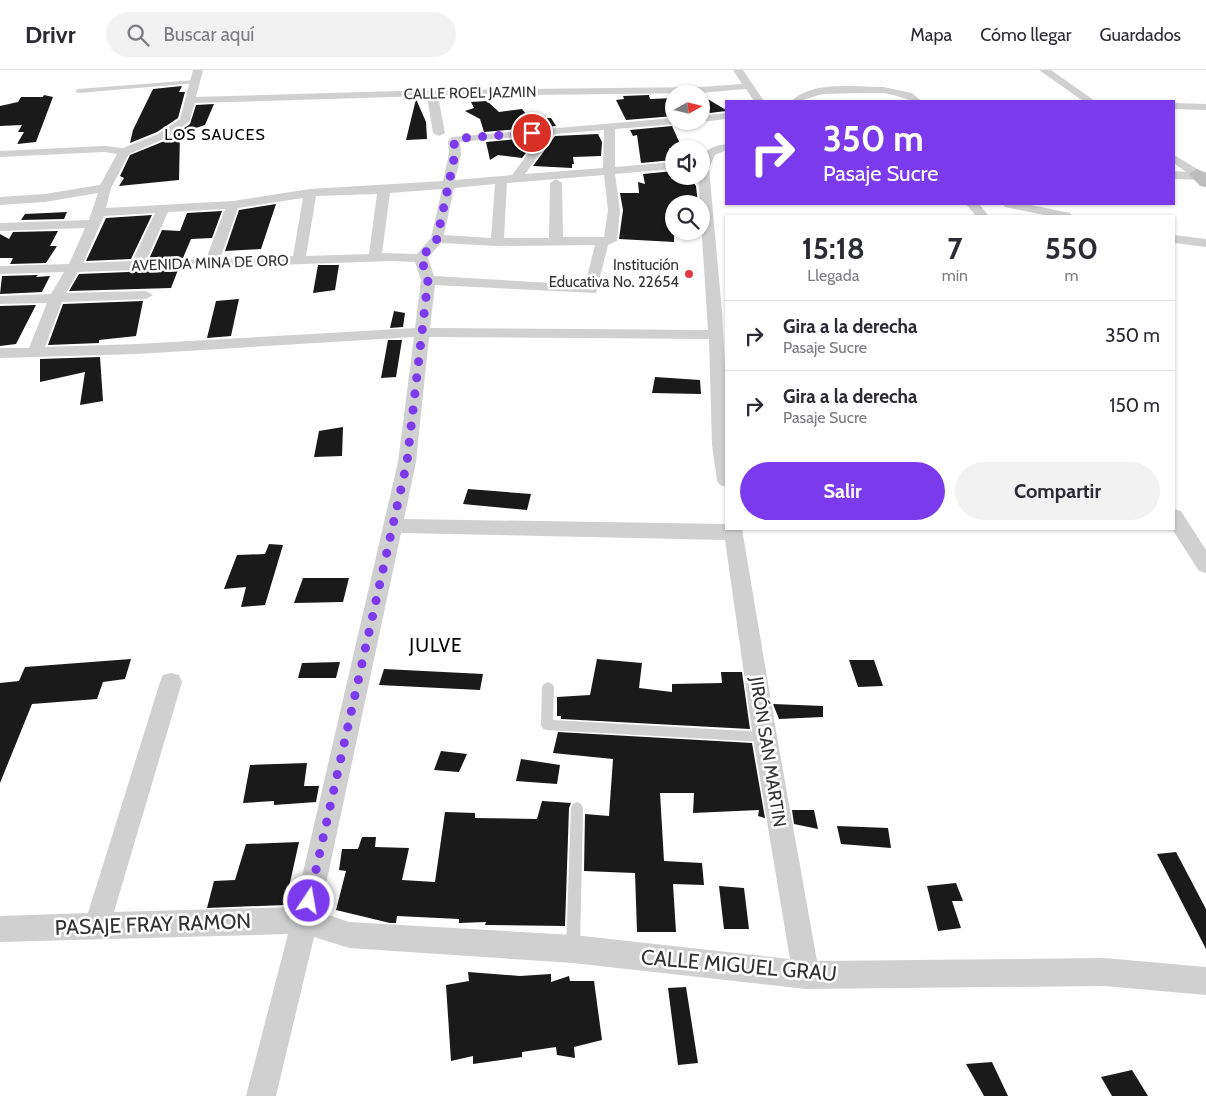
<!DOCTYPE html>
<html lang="es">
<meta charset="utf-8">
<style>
:root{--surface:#fff;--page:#f2f2f3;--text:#2b2b33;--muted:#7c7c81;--line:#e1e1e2;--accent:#7c3aed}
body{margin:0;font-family:Cabin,sans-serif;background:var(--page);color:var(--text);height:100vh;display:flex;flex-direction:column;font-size:19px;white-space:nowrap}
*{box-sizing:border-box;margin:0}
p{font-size:16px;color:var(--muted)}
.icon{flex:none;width:28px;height:28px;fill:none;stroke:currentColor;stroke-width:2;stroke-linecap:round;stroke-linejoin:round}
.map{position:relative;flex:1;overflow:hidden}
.side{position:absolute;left:725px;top:145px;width:450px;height:315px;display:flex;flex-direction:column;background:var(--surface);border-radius:0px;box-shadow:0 1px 4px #0004}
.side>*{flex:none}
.guide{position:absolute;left:725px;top:30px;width:450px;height:105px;border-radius:0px;box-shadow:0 1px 4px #0004;background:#7c3aed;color:#fff;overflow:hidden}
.needle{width:32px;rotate:82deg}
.tools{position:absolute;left:665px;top:15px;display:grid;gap:10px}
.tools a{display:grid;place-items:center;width:45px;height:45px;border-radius:50%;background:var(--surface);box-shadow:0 1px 4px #0004;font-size:25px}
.pin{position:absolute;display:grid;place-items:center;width:42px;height:42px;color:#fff;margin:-21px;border:2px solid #fff;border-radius:50%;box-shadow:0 1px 5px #0007}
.me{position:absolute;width:55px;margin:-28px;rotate:12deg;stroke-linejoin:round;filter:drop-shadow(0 0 4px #0008)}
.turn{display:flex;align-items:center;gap:18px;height:105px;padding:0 15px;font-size:22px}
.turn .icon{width:65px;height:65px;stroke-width:2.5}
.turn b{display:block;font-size:35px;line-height:42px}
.eta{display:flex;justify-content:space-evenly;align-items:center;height:85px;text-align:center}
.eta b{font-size:30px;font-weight:700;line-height:35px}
.action{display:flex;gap:10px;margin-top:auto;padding:10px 15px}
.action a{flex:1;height:58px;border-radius:30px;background:var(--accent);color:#fff;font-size:20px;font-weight:700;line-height:58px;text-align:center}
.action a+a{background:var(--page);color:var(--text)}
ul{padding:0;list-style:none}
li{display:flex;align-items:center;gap:15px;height:70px;padding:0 15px;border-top:1px solid var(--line)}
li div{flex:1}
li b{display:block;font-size:19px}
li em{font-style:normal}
header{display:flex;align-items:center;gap:30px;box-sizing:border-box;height:70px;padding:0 25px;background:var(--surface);border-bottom:1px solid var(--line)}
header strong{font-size:24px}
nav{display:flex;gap:28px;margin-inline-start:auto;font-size:18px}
.search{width:350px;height:45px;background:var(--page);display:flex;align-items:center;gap:12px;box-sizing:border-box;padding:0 18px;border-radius:28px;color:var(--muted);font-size:19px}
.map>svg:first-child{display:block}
</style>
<header>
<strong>Drivr</strong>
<div class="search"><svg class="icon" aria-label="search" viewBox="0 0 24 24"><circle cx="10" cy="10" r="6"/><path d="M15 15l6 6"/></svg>Buscar aquí</div>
<nav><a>Mapa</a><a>Cómo llegar</a><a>Guardados</a></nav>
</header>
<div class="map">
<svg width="1206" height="1026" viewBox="0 0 1206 1026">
<rect width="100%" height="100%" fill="#fff"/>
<path fill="#1a1a1a" d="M182 16 179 22H185L178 48 157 62 130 73 133 60 153 19Z
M44 25 53 27 36 72 17 74 24 62H18L22 55 0 56V36L18 32 21 27H43Z
M649 25 650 29 674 28V46L626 50 616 30 624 29 623 26Z
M701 25 726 40V41L710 43 701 33Z
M416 29 426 52 427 69 406 70Z
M487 31 499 42 522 39 527 45H530L532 49 551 48 556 56 484 62 480 49 465 41 474 38 471 32Z
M214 34 205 55 180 63 179 110 119 116 124 108 120 106 130 85 167 70 190 54 196 35Z
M672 56 682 78H669L673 83H667L673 90 641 93 637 65 633 66 630 60Z
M598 64 602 72 601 86 573 87 574 94H572V98L533 96 555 66Z
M538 67 522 88 498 85 490 90 486 72Z
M674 101V106H688L696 116 698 134H674V172L619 169 623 140 620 123H639L638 112 645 114 643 104Z
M276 134 261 179 225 181 239 140Z
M222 141 212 168 191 169 183 188 149 189 162 160 180 161 187 143Z
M67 142 64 149 21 150 25 144Z
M152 145 131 189 86 191 106 148Z
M58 161 50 176H57L46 193 10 194 13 188H0V164L9 169 13 162Z
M318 195H339L335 220 313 223Z
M178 200 171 218 69 221 79 204Z
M38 205 36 207 50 206 42 222 0 224 2 206Z
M239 229 231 266 207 268 216 231Z
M143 231 136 266 99 270V273L48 275 63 234Z
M36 235 16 274 0 276V236Z
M394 241 405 243 403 257 390 258Z
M388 270H402L396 307 381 308Z
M100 287 103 331 80 335 85 302 40 312V289Z
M655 307 700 310 701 324 652 323Z
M343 357 342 386 314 387 319 361Z
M468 419 531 424 527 440 463 434Z
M269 474 283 475 265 535 241 537 246 517 224 519 237 485 265 484Z
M303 508H349L343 532 294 533Z
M131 589 125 609 103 612 97 629 32 634 0 713V613L19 611 25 597Z
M597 589 642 593 639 618 672 622V614L722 613 721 602H742L750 659 561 649V646H557V627L590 625Z
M849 590H874L883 616 858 617Z
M340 592 336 608H298L302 593Z
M384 599 483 604 480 620 379 615Z
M773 634 823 636V647L779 649Z
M558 662 752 673 765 748 758 746 759 740 693 743 694 723H660L664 791 702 793 704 815 673 814 676 862H637L635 803 584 801 585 744 609 746 613 689 553 683Z
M441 681 467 684 459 702 434 700Z
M521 689 560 695 557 714 516 711Z
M307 693 304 716H319L316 732 274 735V731L243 733 250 695Z
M542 731 571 733 569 738 565 856 485 855 486 852 459 853V849L397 846 396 853H390L336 840 346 801 339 800 342 779H358L362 767H376L375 777 409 778 402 810 435 812 445 742 475 743V748L537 749Z
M792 740H814L818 759 794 754Z
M837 756 888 758 891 778 841 774Z
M299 772 285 835 207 838 214 811 235 810 246 774Z
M1176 782 1206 839V879L1157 784Z
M956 813 963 831H952L961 858 938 861 927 816Z
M719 816 744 818 749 859H724Z
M468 902 520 906 551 904V912L569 906 570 911H594L602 970 574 977 575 988 557 985 556 977 522 982V987L473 994V986L451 991 446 915 469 911Z
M686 917 698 993 678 995 668 918Z
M992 992 1008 1026H984L966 994Z
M1132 1000 1148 1026H1112L1101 1007Z"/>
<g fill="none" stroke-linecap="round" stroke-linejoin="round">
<path fill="#d0d0d0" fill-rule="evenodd" d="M195 10 197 13 78 23 75 21 78 19Z
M548 612 552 614 554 617 553 650 765 662 769 663 771 667 769 671 765 672 547 660 543 659 541 655 542 617 544 614Z
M577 732 581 734 583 738 580 878 578 883 573 885 568 883 566 878 571 738 573 734Z"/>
<path fill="#d0d0d0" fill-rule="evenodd" d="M193 0H203L196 27 432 20 700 17 742 14 733 0H743L764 31H754L746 19 700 23 438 26 445 63 439 66 433 63 427 26 195 33 189 52 166 68 129 84 111 118 106 138 233 131 310 119 443 111 449 84 448 71 452 67 674 48V51H681L676 54 615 59V97L674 92V99L615 104 620 140 617 171 608 175 596 223 435 215 430 258 708 260 698 106H701C701 84 703 78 726 74V80L715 85 709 98 722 242 726 314V417L720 415 717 411 712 375 709 269 429 267 416 392 404 449 726 454V459H742L777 667 817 891 1104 888 1206 897V925L1104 916 806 919 573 893 349 878 314 867 276 1026H246L288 864 0 872V846L88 843 160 612 163 605 171 603 179 605 182 612 114 842 295 837 398 392 414 267 137 284 0 288V278H29L47 233 0 234V226L51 224 64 202 0 204V196L69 194 85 158 0 161V153L89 150 98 123 45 132 0 135V127L45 124 100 115 117 84 104 82 0 87V81L104 76 123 78 158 64 180 49ZM604 60 603 98 525 104 554 64ZM542 65 512 105 455 110 461 84 460 72ZM604 105 608 140 604 167H563L562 113 556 109 550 113 549 168H504L507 113ZM495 114 491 168 444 165 454 118ZM442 119 431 168 417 184 382 183 390 123ZM377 124 369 184 306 186 316 126ZM303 128 293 186 220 189 238 138ZM225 139 206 189 146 191 168 142ZM155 143 132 191 83 193 104 146ZM441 173 497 176 595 175 585 215 434 206 428 188ZM390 191 415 192 421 210 415 258 137 274 45 277 62 232 146 229 153 225 146 221 66 223 78 202ZM401 463 725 470 753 667 790 889 573 865 349 852 320 842Z
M1039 0H1051L1095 31H1083Z
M883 17 912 23 921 31C907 32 895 23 880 23 862 23 843 23 825 24 813 25 804 32 792 31 812 10 857 17 883 17Z
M1174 33 1206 34V40L1174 39Z
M726 43V49L701 52 697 51H701V46Z
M1174 85 1202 102H1206V110L1174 109V101L1186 102 1174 93Z
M966 134H979L989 146H976Z
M1003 134H1026L1070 143 1072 146H1049L1005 137Z
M1174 165 1206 169V177L1174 173Z
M1174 439 1181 441 1206 480V503L1199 501 1172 459Z"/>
<path fill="#bdbdbd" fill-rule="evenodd" d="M1197 99 1206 103V117L1200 116 1189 104Z"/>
</g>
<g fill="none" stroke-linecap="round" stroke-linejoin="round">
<path stroke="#7c3aed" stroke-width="9" stroke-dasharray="0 16.2" d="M309 831 407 392 428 210 421 188 437 169 455 84 454 71 463 68 532 63"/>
</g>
<circle fill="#e63946" stroke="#fff" stroke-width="2" cx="689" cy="204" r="5"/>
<g text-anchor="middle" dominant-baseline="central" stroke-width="5" stroke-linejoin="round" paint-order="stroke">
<g font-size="15" fill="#333" stroke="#fff">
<text transform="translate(470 23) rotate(-1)">CALLE ROEL JAZMIN</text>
<text transform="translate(210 193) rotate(-2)">AVENIDA MINA DE ORO</text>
</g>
<g font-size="15" fill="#333" stroke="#fff" text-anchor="end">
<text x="679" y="195">Institución<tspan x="679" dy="17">Educativa No. 22654</tspan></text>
</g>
<g font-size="16" letter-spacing="1" fill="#000" stroke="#fff">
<text x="215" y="64">LOS SAUCES</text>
</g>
<g font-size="18" fill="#333" stroke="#fff">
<text transform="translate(768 682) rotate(81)">JIRÓN SAN MARTIN</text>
</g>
<g font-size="19" letter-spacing="1" fill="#000" stroke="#fff">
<text x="436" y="575">JULVE</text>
</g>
<g font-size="21" fill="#333" stroke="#fff">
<text transform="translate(153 854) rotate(-2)">PASAJE FRAY RAMON</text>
<text transform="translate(739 895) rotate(5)">CALLE MIGUEL GRAU</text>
</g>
</g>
</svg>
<div class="tools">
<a><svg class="needle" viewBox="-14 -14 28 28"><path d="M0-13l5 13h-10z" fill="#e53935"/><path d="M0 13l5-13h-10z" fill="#7c7c81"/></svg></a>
<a><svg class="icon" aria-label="sound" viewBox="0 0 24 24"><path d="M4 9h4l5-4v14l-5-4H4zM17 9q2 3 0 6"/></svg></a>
<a><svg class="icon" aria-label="search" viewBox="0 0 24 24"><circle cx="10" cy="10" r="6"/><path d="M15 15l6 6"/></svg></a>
</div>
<div class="pin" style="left:532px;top:63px;background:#d93025"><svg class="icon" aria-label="arrive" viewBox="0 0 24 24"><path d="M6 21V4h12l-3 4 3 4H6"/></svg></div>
<svg class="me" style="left:309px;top:831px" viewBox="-20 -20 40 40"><circle r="17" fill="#7c3aed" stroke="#fff" stroke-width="3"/><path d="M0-11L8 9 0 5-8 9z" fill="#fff"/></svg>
<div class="guide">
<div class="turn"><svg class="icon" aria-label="right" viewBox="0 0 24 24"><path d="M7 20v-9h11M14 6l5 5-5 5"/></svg><div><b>350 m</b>Pasaje Sucre</div></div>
</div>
<section class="side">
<div class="eta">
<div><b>15:18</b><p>Llegada</p></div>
<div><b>7</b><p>min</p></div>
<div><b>550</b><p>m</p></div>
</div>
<ul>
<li><svg class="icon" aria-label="right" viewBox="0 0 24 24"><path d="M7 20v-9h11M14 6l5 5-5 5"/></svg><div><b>Gira a la derecha</b><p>Pasaje Sucre</p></div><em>350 m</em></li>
<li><svg class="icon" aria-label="right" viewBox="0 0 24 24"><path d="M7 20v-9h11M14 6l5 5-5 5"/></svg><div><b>Gira a la derecha</b><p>Pasaje Sucre</p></div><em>150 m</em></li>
</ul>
<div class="action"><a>Salir</a><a>Compartir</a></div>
</section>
</div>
